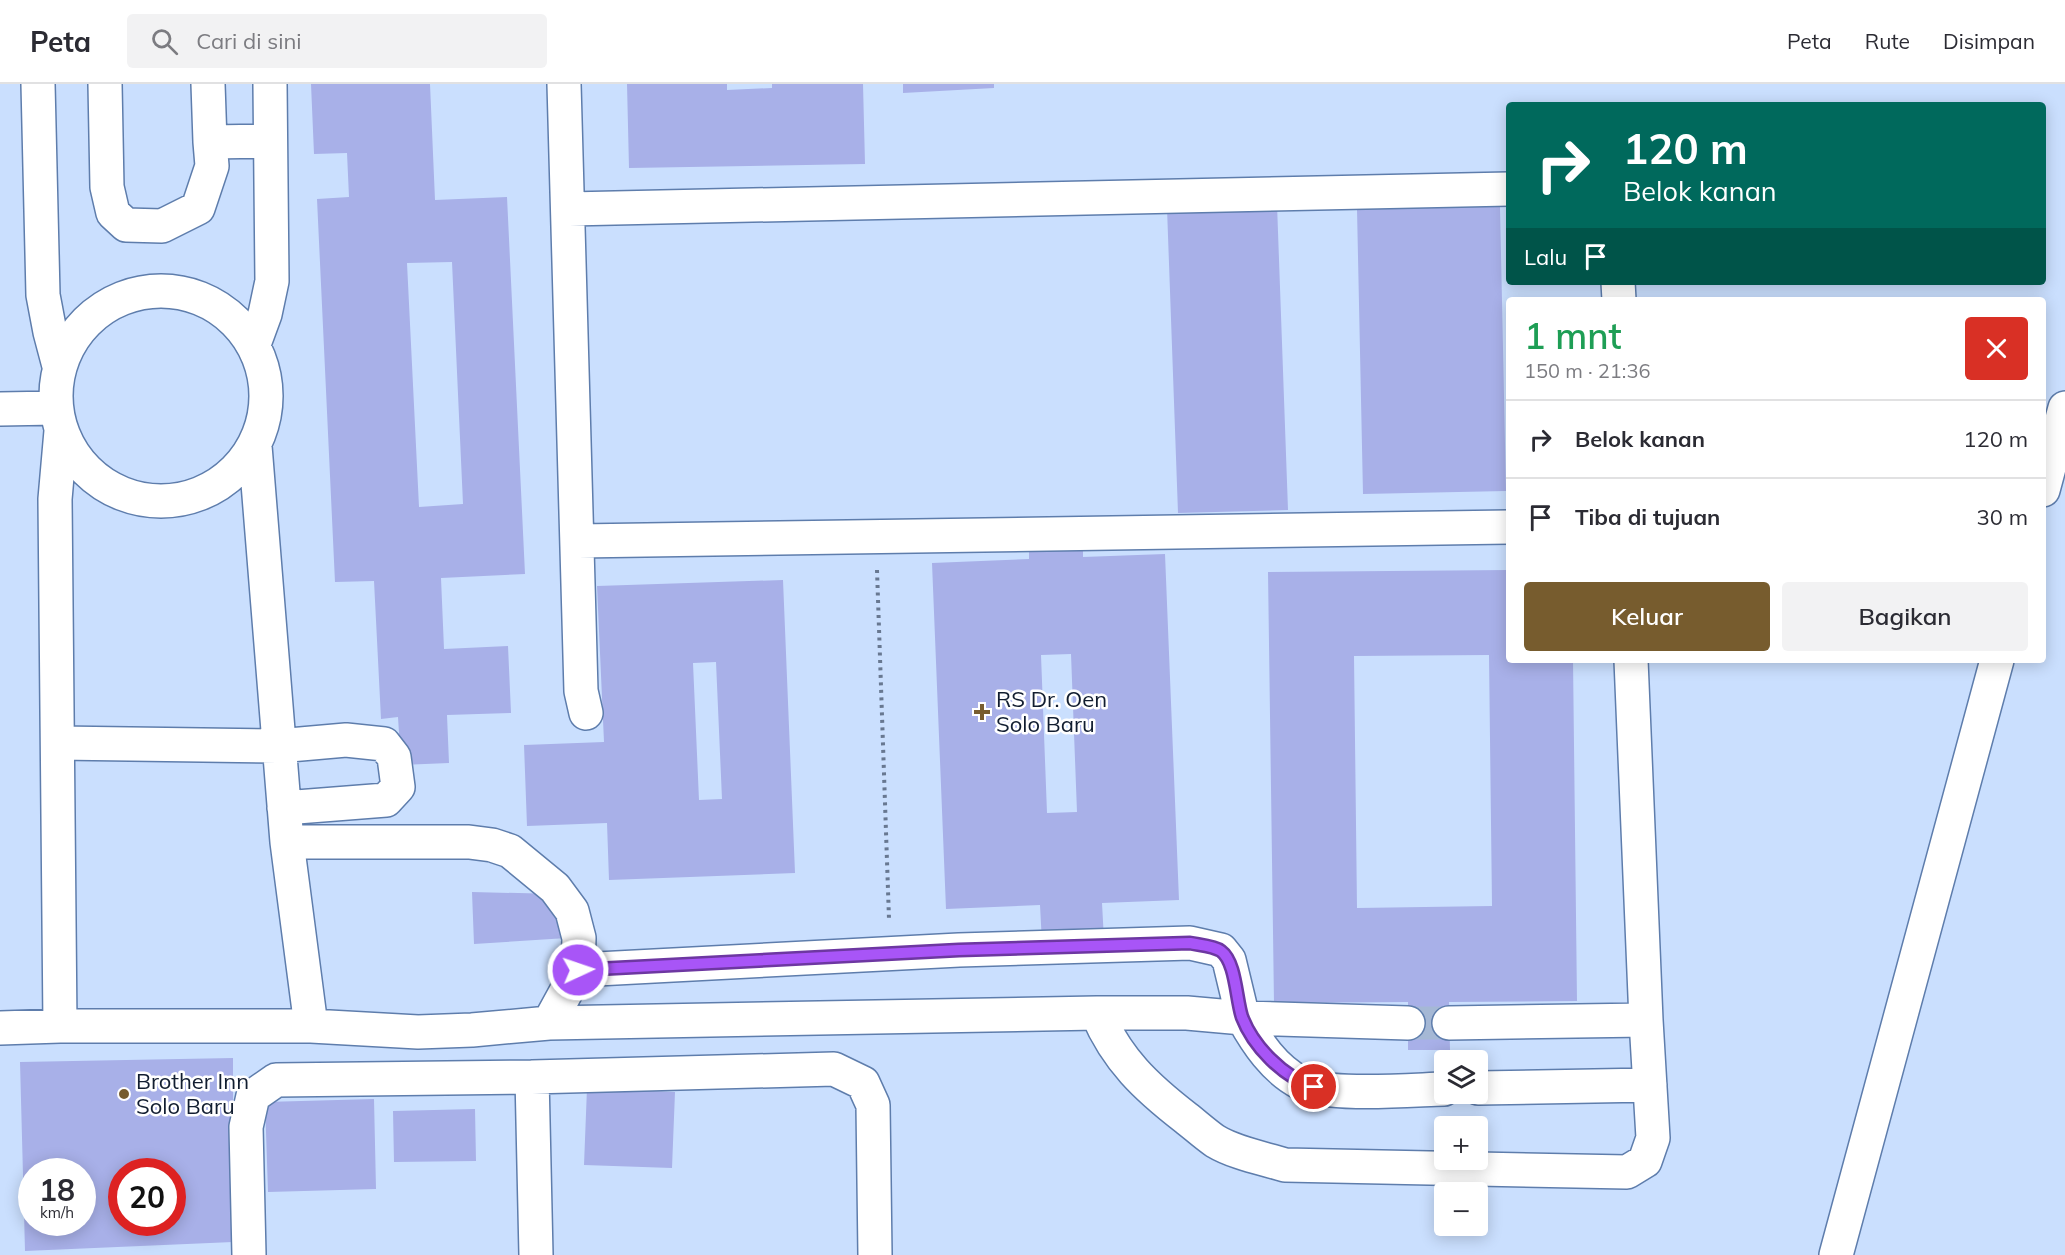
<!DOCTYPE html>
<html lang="id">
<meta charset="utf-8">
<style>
:root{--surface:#fff;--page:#f2f2f3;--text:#2b2b33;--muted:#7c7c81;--line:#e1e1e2;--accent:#775c2e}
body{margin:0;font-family:Mulish,sans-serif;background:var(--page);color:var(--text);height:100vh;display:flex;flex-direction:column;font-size:22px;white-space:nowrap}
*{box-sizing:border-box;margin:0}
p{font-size:20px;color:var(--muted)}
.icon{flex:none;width:33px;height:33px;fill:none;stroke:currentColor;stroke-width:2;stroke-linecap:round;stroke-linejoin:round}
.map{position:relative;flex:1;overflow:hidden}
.drawer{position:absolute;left:1506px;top:213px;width:540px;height:366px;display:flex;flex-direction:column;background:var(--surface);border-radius:6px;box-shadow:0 3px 15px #0003}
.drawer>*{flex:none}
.banner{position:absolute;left:1506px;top:18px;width:540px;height:183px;border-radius:6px;box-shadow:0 3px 15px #0003;background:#00695c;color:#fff;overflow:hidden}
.tools{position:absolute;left:1434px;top:966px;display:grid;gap:12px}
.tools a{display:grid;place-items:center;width:54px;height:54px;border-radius:6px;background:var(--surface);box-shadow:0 3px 15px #0003;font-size:30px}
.speed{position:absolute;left:18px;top:1074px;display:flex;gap:12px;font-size:30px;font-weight:700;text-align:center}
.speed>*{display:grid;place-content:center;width:78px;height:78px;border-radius:50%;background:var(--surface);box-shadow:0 3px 15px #0003;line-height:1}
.speed small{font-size:15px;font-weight:400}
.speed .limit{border:9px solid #d22;background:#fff;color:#111}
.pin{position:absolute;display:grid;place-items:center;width:51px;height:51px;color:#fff;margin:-26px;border:3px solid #fff;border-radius:50%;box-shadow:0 2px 6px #0007}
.me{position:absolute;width:66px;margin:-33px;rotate:87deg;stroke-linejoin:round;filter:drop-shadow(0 0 4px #0008)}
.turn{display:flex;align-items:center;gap:21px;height:126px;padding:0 18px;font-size:27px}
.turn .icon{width:78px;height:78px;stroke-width:2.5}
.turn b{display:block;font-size:42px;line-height:51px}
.then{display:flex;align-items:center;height:57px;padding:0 18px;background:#0003;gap:12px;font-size:22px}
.round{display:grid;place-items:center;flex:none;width:63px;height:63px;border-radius:6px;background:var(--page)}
.headline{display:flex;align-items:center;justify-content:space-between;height:102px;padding:0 18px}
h1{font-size:36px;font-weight:600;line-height:45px;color:#1e9e55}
.action{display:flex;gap:12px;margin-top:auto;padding:12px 18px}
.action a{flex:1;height:69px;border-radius:6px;background:var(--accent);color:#fff;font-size:24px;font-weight:600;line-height:69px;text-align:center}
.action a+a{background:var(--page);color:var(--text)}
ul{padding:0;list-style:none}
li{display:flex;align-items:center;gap:18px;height:78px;padding:0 18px;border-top:2px solid var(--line)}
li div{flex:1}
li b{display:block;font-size:22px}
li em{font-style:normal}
header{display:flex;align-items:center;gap:36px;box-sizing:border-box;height:84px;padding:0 30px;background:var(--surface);border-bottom:2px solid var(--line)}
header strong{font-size:28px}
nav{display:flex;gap:33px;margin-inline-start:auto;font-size:21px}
.search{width:420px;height:54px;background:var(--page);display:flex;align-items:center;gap:15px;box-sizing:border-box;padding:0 21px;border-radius:6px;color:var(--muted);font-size:22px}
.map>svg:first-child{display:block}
</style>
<header>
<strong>Peta</strong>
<div class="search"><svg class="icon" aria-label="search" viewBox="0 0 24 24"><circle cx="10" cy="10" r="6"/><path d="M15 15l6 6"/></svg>Cari di sini</div>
<nav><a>Peta</a><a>Rute</a><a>Disimpan</a></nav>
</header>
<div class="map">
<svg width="2065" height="1171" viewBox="0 0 2065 1171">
<rect width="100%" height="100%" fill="#cadffe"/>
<path fill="#a8b0e8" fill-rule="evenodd" d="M311 0H430L435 116 507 113 525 490 441 494 444 565 508 562 511 629 447 631 449 679 401 681 398 633 381 635 374 497 335 498 317 115 349 113 347 69 314 70ZM452 178 463 420 419 423 407 179Z
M627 0H727V6L772 4V0H863L865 80 629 84Z
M903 0H994V4L903 9Z
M1277 120 1288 426 1178 429 1167 124Z
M1500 122 1506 407 1363 410 1357 125Z
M1083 463V473L1165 470 1179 816 1102 819 1104 856 1042 859 1040 821 946 825 932 479 1029 475V465ZM1071 570 1077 728 1047 729 1041 571Z
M1509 486V576H1573L1577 917 1449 918 1450 966H1408V918L1274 919 1268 488ZM1489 571 1492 822 1357 824 1354 572Z
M783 496 795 789 609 796 607 739 527 742 524 661 604 658 597 502ZM716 578 722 715 699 716 693 579Z
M472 808 558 810 567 854 474 860Z
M233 974V1158L25 1167 20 978ZM32 1088H82V1138H32ZM122 1088H172V1138H122Z
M587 1004 675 1008 672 1084 584 1081Z
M374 1015 376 1105 268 1108 265 1018Z
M475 1025 476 1077 394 1078 393 1027Z"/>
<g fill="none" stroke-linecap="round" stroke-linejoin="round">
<path stroke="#a5b8d5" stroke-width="33" stroke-dasharray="33 16" stroke-linecap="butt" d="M1408 939H1449"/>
<defs>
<path id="minor" d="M38 0 43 211 50 248 59 282
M105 0 107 103 113 129 126 141 162 142 198 124 212 82 210 58 270 57
M208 0 210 58
M564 0 581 607 586 629
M569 125 1509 105
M1618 198 1619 216
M56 312a105 105 0 1 1 210 0a105 105 0 1 1-210 0Z
M254 260 265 230 272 197 270 0
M0 325 56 324
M255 362 287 758H469L492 761 510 767 555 804 572 827 579 854 578 886 549 939 1097 929C1117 976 1146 1003 1186 1034 1195 1041 1205 1050 1215 1057 1235 1069 1262 1074 1285 1081L1627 1088 1645 1077 1653 1054 1646 936 1631 576
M2043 406 2065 324
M578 457 1509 443
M58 659 278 662 346 656 384 660 394 673 398 703 386 716 284 724
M578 886 959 866 1190 859 1221 866 1229 876 1243 934 1408 939
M1097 929H1187L1243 934C1257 959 1274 985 1301 999 1330 1013 1410 1006 1444 1005
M1449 939 1646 936
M60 942 55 415 61 347
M311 942 418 948 472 946 549 939
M0 944 60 942H311L287 758
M532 993 536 1171
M1478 1004 1650 1001
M249 1171 246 1043 253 1012 276 996 532 993 834 985 863 999 873 1021 875 1171
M1836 1171 1997 576"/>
</defs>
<use href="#minor" stroke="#5e7dac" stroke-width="36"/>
<path stroke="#687891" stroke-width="4" stroke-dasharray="3 4.5" stroke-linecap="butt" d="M877 486 889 835"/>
<use href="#minor" stroke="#fff" stroke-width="33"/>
</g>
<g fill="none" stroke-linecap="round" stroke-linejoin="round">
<defs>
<path id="route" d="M578 886 959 866 1190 859C1199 861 1214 862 1221 867 1236 878 1236 915 1242 933 1253 962 1283 993 1314 1003"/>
</defs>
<use href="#route" stroke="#6d37a1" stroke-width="15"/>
<use href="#route" stroke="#a855f7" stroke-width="10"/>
</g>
<g fill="#775c2e" stroke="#fff" stroke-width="2">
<path d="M979 619h6v6h6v6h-6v6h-6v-6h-6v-6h6z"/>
<circle cx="124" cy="1010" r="6"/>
</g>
<g text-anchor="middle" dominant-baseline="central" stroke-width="5" stroke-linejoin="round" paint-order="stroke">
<g font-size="22" fill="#111d30" stroke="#fff" text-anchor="start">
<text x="996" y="615">RS Dr. Oen<tspan x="996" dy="25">Solo Baru</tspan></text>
<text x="136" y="997">Brother Inn<tspan x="136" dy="25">Solo Baru</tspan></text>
</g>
</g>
</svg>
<div class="tools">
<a><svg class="icon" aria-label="layers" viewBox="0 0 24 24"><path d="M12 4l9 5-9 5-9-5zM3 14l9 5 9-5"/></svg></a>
<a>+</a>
<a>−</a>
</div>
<div class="speed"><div>18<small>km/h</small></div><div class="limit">20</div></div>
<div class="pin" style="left:1314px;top:1003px;background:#d93025"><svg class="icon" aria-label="arrive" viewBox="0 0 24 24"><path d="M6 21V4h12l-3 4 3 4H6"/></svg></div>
<svg class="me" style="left:578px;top:886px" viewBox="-20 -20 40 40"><circle r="17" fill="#a855f7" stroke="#fff" stroke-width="3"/><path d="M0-11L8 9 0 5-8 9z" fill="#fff"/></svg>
<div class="banner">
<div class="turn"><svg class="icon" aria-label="right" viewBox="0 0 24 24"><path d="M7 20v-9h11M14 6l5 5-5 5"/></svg><div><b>120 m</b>Belok kanan</div></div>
<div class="then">Lalu<svg class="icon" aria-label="arrive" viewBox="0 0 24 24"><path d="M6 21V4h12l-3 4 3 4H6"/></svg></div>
</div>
<section class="drawer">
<div class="headline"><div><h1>1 mnt</h1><p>150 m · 21:36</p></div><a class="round" style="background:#d93025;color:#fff"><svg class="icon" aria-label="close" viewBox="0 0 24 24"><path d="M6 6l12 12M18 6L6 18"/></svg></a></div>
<ul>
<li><svg class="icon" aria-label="right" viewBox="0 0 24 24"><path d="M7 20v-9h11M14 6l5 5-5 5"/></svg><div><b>Belok kanan</b></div><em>120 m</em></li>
<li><svg class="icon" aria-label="arrive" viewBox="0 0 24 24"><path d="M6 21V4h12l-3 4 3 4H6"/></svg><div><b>Tiba di tujuan</b></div><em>30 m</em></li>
</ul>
<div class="action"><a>Keluar</a><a>Bagikan</a></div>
</section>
</div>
